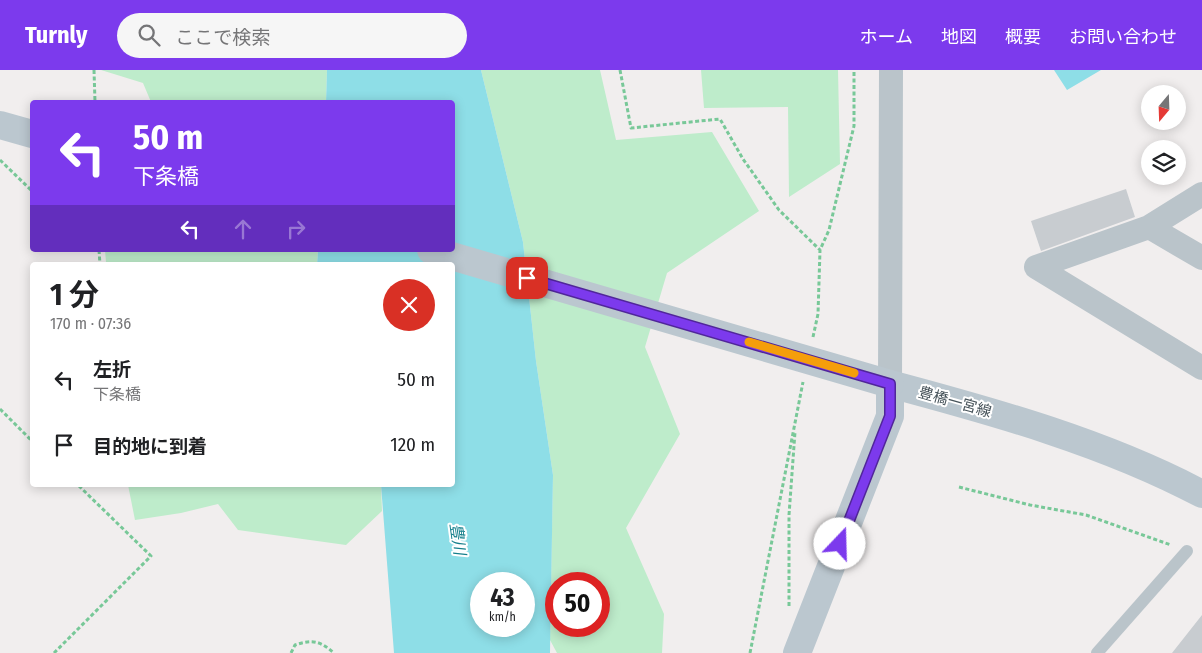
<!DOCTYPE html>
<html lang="ja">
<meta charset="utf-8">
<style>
:root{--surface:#fff;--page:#f6f6f6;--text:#202124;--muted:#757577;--accent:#7c3aed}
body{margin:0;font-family:"Fira Sans Condensed","Noto Sans JP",sans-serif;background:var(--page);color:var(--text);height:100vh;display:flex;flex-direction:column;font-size:19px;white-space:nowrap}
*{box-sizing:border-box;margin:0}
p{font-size:16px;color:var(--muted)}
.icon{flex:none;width:28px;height:28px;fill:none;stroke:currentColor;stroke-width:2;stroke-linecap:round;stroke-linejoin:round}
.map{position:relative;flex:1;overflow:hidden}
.sheet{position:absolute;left:30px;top:192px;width:425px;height:225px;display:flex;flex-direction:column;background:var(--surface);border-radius:5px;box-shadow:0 2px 12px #0003}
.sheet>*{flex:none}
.hud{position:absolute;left:30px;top:30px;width:425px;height:152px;border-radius:5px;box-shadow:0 2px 12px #0003;background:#7c3aed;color:#fff;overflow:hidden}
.needle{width:32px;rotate:199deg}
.buttons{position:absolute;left:1141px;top:15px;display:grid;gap:10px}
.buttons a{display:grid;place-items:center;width:45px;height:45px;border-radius:50%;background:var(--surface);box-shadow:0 2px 12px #0003;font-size:25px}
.speed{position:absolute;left:470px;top:502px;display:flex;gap:10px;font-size:25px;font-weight:700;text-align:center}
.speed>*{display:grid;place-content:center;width:65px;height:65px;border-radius:50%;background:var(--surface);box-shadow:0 2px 12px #0003;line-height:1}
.speed small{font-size:12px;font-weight:400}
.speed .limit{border:8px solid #d22;background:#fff;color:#111}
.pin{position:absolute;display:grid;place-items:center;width:42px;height:42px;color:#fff;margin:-21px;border-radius:10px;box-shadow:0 2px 8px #0006}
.me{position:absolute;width:55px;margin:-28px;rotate:21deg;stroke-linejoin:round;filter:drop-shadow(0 0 4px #0008)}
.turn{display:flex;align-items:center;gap:18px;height:105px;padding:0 20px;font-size:22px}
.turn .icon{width:65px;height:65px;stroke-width:2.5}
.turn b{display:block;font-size:35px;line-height:42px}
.lanes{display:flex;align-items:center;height:48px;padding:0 20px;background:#0003;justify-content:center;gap:25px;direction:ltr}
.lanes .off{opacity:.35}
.round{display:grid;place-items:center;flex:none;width:52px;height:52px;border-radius:26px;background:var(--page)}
.head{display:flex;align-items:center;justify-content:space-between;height:85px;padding:0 20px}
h1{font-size:30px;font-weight:700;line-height:38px}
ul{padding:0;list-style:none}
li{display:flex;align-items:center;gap:15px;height:65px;padding:0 20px}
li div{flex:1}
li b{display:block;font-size:19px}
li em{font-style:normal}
header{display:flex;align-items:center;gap:30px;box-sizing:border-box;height:70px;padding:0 25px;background:var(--accent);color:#fff}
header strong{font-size:24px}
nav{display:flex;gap:28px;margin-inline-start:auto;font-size:18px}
.search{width:350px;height:45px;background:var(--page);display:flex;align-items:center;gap:12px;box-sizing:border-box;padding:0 18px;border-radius:28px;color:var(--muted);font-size:19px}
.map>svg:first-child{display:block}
</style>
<header>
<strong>Turnly</strong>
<div class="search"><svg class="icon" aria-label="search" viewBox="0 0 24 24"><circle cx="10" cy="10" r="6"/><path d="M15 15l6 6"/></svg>ここで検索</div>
<nav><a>ホーム</a><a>地図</a><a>概要</a><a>お問い合わせ</a></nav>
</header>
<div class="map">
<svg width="1202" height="583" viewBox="0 0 1202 583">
<rect width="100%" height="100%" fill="#f1eeee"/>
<path fill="#beeccb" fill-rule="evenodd" d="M101 0H327L326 32H151L143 13Z
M481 0H600L616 70 712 62 759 141 667 203 645 277 680 364 626 458 664 544 662 583H557L550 570 553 405 536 291 523 172ZM556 514H599V556H556Z
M701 0H838L840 94 789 127 788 37 704 38Z
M105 180H318L317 195H107L106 192Z
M128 415H381L382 441 346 475 238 460 218 434 181 443 135 450Z"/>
<path fill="#8edee7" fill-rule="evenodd" d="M327 0H481L523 172 536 291 553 405 550 583H394L381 415H452V195H317L318 180H452V32H326ZM481 514H524V556H481Z
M1054 0H1101L1067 20Z"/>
<path fill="#c8ccd0" d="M1126 119 1135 147 1041 181 1031 151Z
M1202 545V583H1172Z"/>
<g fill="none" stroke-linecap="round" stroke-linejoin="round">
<path stroke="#78c898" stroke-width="3" stroke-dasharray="4 2.5" stroke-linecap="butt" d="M94 0 95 32
M620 0 631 58 720 49 743 89 779 140 820 180
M0 90 32 121
M99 180 100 195
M813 267 818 244 820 180 829 160 854 56V0
M0 339 32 371
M959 417 1030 435 1086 445 1171 475
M789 536V445L795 362
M54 583 151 486 78 415
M291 583 295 575C313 569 320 571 334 583
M750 583 803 312"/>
<path stroke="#bac4ca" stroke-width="12" d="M1097 583 1187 481"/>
<path stroke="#bac4ca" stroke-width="24" d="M1202 124 1149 157 1036 197 1202 298
M1149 157 1202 188
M890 314 891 0"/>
<path stroke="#bbc7cf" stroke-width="28" d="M0 55 32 64
M797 583 890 346V314C995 342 1106 373 1202 424"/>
<path stroke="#bbc7cf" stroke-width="28" d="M431 180 890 314"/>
</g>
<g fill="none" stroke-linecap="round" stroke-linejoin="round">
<defs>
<path id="route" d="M527 208 890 314V346L840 474"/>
</defs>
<use href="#route" stroke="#51269a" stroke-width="12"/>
<use href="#route" stroke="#7c3aed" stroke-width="9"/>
<path stroke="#f59e0b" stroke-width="9" d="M749 272 854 303"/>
</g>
<g text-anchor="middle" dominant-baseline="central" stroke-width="4" stroke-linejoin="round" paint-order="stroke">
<g font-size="15" fill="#47535a" stroke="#fff">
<text transform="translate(955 332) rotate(16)">豊橋一宮線</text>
</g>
<g font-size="16" font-style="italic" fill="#147f8b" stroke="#fff">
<text transform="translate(458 469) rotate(82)">豊川</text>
</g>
</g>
</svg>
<div class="buttons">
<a><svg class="needle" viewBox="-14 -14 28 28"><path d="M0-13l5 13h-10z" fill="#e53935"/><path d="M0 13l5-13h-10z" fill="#757577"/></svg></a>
<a><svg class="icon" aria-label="layers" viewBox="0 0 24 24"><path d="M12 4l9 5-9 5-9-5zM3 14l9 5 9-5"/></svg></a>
</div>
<div class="speed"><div>43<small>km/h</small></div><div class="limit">50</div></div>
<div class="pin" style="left:527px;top:208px;background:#d93025"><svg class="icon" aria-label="arrive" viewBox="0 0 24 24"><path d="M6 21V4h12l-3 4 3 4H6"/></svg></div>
<svg class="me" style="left:840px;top:474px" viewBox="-20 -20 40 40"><circle r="19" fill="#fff"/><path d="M0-13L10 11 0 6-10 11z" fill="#7c3aed"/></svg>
<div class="hud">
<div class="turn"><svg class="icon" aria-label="left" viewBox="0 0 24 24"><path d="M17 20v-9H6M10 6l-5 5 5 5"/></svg><div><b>50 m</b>下条橋</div></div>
<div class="lanes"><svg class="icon" aria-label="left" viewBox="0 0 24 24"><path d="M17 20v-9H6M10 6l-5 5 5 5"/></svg><svg class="icon off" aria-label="ahead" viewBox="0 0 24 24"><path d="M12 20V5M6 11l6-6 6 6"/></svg><svg class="icon off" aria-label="right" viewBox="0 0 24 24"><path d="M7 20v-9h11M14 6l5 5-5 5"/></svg></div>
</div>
<section class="sheet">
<div class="head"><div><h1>1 分</h1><p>170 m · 07:36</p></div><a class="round" style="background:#d93025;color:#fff"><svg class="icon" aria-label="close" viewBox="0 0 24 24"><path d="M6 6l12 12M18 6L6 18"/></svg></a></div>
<ul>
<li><svg class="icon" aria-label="left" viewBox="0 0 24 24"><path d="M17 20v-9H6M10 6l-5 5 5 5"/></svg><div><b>左折</b><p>下条橋</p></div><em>50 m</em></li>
<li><svg class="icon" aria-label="arrive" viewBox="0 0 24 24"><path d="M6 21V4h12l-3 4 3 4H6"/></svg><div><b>目的地に到着</b></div><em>120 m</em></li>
</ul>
</section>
</div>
